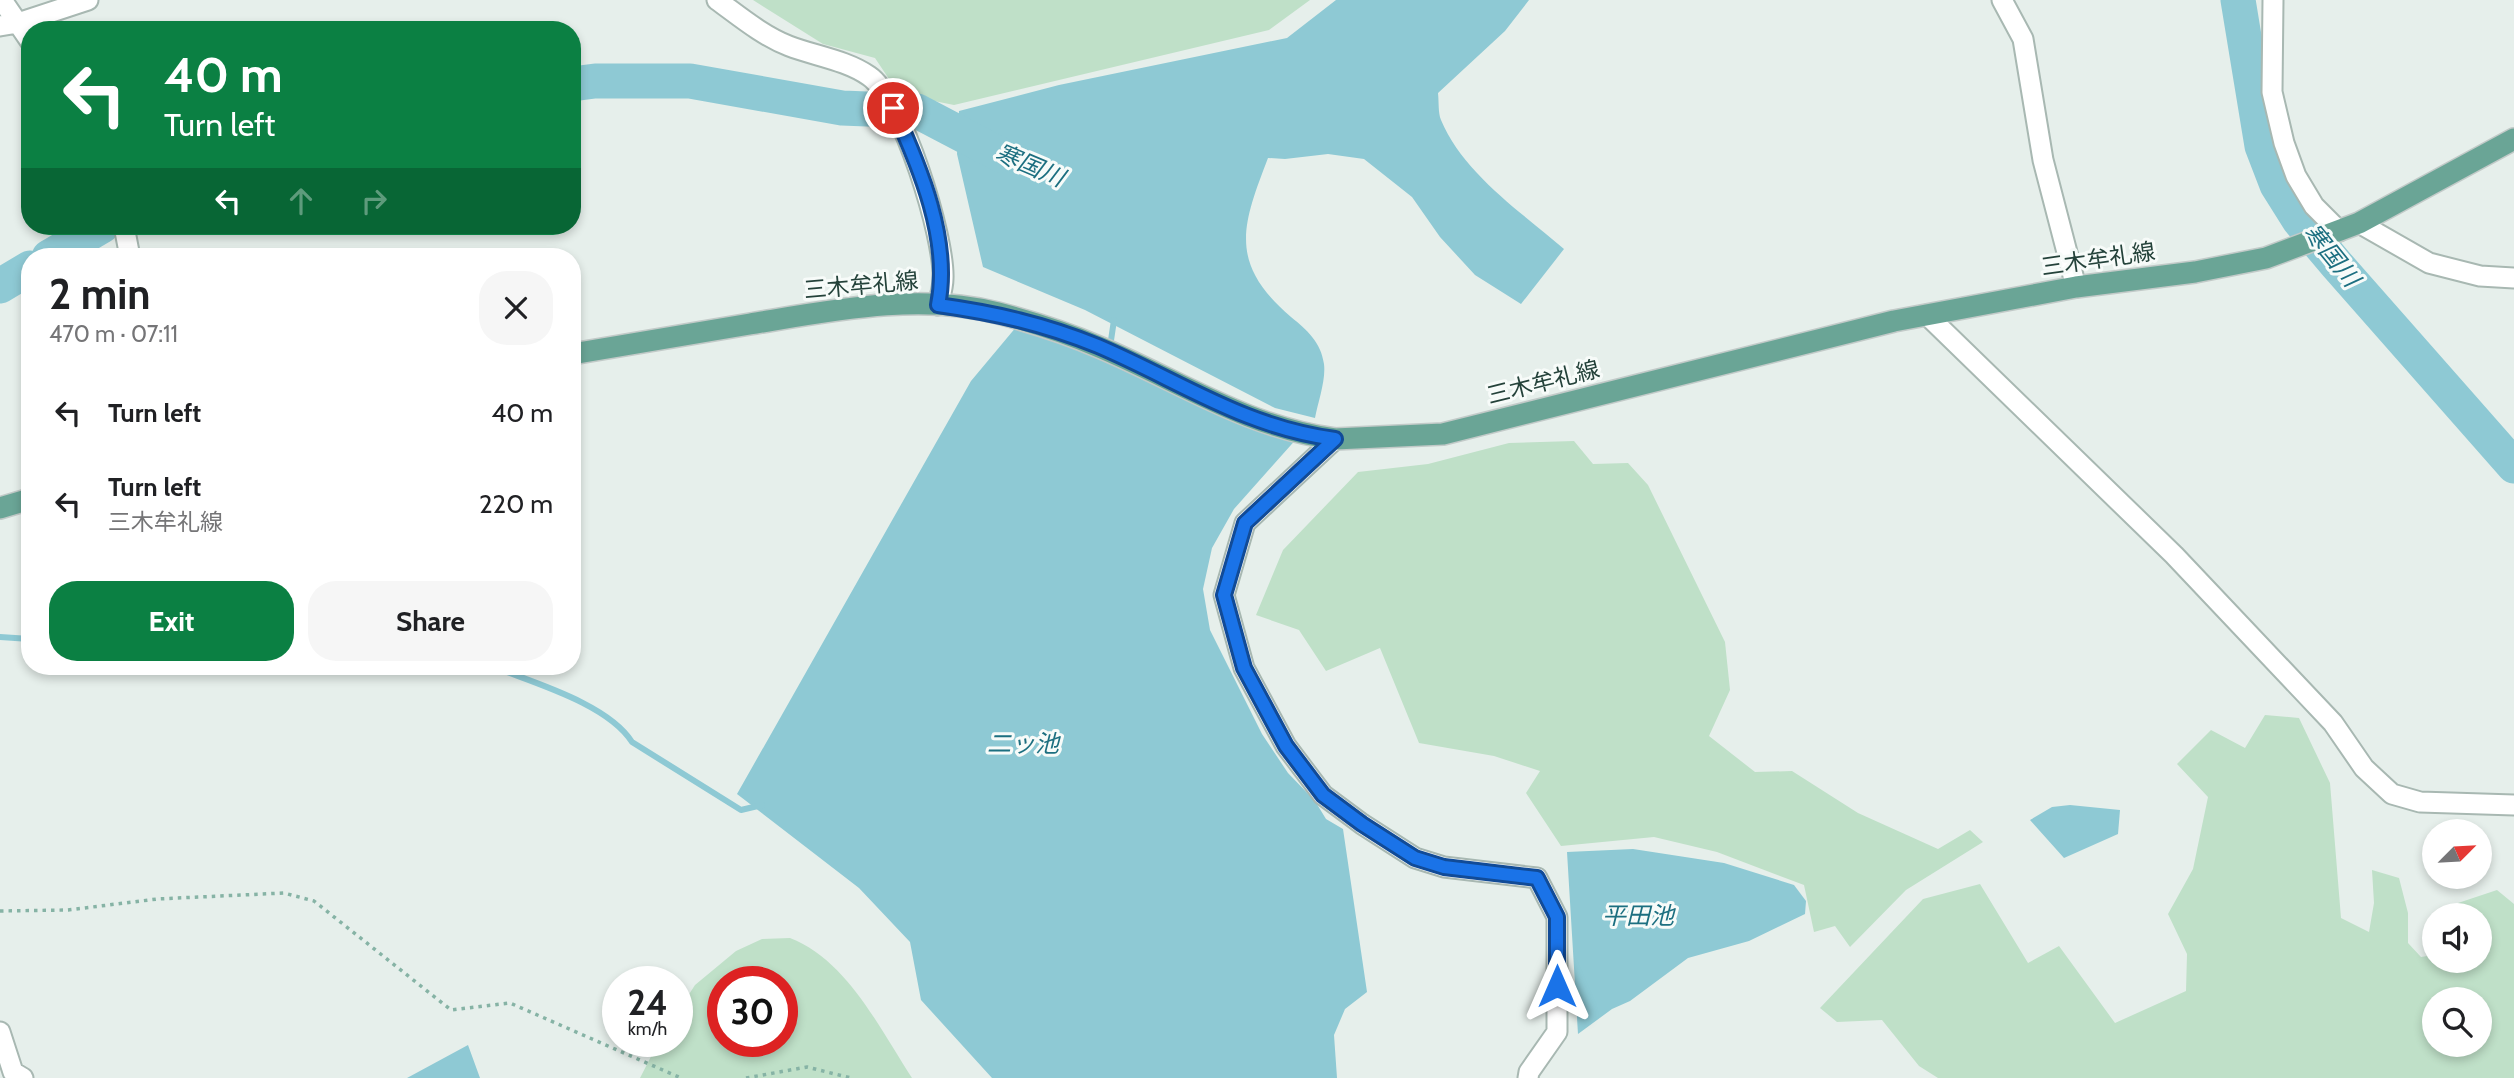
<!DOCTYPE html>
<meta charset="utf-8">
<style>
:root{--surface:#fff;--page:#f6f6f6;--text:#202124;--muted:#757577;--accent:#0b8043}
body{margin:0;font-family:Cabin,"Noto Sans JP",sans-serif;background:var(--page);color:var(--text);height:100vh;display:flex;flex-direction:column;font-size:26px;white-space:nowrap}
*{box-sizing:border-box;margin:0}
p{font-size:23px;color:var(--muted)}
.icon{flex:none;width:38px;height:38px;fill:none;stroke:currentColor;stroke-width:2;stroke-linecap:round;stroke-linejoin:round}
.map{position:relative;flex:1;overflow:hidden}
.drawer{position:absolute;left:21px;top:248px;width:560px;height:427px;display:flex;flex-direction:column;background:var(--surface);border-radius:28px;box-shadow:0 4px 10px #0003}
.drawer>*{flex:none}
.top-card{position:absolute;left:21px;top:21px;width:560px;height:214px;border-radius:28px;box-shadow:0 4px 10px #0003;background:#0b8043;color:#fff;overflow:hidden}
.needle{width:46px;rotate:66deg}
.tools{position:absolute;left:2422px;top:819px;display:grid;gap:14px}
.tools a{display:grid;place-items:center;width:70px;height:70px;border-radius:50%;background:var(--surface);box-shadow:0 4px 10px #0003;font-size:35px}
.speed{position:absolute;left:602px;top:966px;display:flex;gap:14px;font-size:35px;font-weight:700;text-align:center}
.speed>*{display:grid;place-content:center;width:91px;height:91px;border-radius:50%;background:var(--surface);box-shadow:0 4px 10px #0003;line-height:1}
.speed small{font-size:18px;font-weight:400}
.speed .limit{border:10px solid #d22;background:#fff;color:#111}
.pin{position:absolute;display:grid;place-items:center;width:60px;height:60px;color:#fff;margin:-30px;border:4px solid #fff;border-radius:50%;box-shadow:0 2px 7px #0007}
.me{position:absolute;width:77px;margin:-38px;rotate:0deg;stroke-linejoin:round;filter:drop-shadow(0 0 5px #0008)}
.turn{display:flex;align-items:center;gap:24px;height:147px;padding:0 28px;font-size:32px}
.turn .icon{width:91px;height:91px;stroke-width:2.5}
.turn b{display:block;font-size:49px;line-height:60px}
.lanes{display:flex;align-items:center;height:66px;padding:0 28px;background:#0003;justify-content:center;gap:35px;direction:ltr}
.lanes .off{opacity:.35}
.round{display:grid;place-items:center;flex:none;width:74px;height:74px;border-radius:28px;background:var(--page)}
.overview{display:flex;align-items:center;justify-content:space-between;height:119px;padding:0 28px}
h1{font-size:42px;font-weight:700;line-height:52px}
.primary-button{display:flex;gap:14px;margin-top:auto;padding:14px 28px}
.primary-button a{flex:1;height:80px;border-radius:28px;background:var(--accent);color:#fff;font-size:28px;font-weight:700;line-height:80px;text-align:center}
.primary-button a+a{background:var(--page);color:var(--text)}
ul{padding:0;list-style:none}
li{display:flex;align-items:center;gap:21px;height:91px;padding:0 28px}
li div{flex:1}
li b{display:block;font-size:26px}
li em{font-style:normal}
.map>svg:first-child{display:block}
</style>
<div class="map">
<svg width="2514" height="1078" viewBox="0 0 2514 1078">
<rect width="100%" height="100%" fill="#e6efeb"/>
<path fill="#bfe0c8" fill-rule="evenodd" d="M753 0H1310L1269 30 954 105 899 94 875 58 823 44Z
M1574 441 1593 464 1628 463 1648 485 1725 642 1730 690 1709 736 1755 772 1792 771 1858 813 1938 849 1970 830 1983 842 1906 890 1850 947 1835 926 1814 932 1804 885 1717 852 1654 837 1561 846 1526 793 1540 771 1494 756 1419 743 1380 648 1326 671 1299 630 1256 615 1283 550 1358 472 1428 464 1509 443Z
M2265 715 2299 718 2330 783 2341 918 2369 932 2374 903 2372 870 2399 878 2408 913V943L2421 957 2434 955V961H2480V915H2455V904L2497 890 2514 904V1078H1938L1919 1066 1882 1020 1837 1022 1820 1008 1923 899 1980 884 2028 963 2059 946 2115 1023 2186 991 2187 954 2168 914 2193 869 2208 797 2177 764 2211 730 2245 748ZM2434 999H2480V1045H2434Z
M790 938C847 960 880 1029 912 1078H640L659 1041H677V1013L695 985 736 951 762 939ZM723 982H782V1041H723Z"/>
<path fill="#8ec9d4" d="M1336 0H1529L1505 31 1438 93C1439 102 1438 113 1441 120 1463 173 1521 212 1564 249L1521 304 1475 275 1440 237 1412 197 1364 159 1328 154 1285 159 1268 158C1242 226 1228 263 1291 317 1307 330 1321 342 1324 364 1326 380 1318 402 1315 418L1275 408 1085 310 983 267 957 154 959 111 1059 85 1287 38Z
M1017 326 1096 351 1299 436 1234 509 1212 548 1203 589 1210 630 1262 734 1288 773 1315 801 1326 819 1343 829 1367 992 1345 1009 1334 1035 1337 1078H992L921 1000 910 942 859 888 737 794 971 381Z
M2070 805 2120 810 2118 834 2064 858 2030 820 2052 807Z
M1633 849 1724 863 1794 885 1806 901 1805 914 1749 941 1688 958 1630 1001 1612 1009 1578 1034 1567 852Z
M468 1045 480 1078H407Z"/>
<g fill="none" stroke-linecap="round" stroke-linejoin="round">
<path stroke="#8ec9d4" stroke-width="6" d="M1110 347 1114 320
M0 637 30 639
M494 667C534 683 608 704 632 742L741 810 762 805"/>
<path stroke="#8ec9d4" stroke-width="35" d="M2238 0 2262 146 2277 185 2299 220 2337 265 2514 466
M572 84 595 81H690L842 108 917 111 1001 155
M49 257 102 226
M0 286 30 268"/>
<defs>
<path id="street" d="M2 0 30 41
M717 0C739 16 763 36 789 46 815 56 846 60 869 76 902 98 945 238 943 279 943 287 940 297 938 305
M2002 0 2023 39 2043 160 2076 287
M2273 0 2272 92 2284 143 2296 176 2314 206 2339 231
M0 26 18 23 88 0
M2359 223 2429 263 2480 276 2514 278
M124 226 130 257
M1927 315 2174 555 2333 723 2364 768 2392 794 2420 802 2514 805
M1335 439 1245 523 1224 595 1244 668 1286 746 1323 795 1362 824 1415 858 1444 867 1537 878 1557 917V1032L1529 1072 1528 1078
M0 1032 13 1072 23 1078"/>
<path id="primary" d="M572 354C632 344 691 334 750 324 829 311 919 292 998 313 1032 322 1067 333 1099 347 1180 381 1246 427 1335 439L1443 434 1894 321 2076 287 2195 272 2266 258 2359 223 2514 139
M0 508 30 499"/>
</defs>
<use href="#street" stroke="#a8b8b2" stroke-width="23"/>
<use href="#primary" stroke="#c2cac8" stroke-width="24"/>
<path stroke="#86b3a5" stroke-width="3.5" stroke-dasharray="3.5 5" stroke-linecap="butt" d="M0 911 68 910 157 899 284 893 314 901 451 1010 510 1003 681 1078
M746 1078 807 1067 851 1078"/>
<use href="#street" stroke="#fff" stroke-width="19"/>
<use href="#primary" stroke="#6aa596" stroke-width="21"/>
</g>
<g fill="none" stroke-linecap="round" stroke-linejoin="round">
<defs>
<path id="route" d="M893 108C920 167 951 241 938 305 995 313 1044 324 1098 346 1180 381 1244 427 1335 439L1245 523 1224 595 1244 668 1286 746 1323 795 1362 824 1415 858 1444 867 1537 878 1557 917V986"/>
</defs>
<use href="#route" stroke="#114b97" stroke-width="18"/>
<use href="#route" stroke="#1a73e8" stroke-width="12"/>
</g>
<g text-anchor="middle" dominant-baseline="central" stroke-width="6" stroke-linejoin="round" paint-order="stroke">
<g font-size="23" fill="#24423a" stroke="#f7fbf9">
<text transform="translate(2098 259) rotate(-8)">三木牟礼線</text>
<text transform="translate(861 285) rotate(-5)">三木牟礼線</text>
<text transform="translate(1543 382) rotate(-14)">三木牟礼線</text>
</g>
<g font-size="24" font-style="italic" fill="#1c6f80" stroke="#f7fbf9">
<text transform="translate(1030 165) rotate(23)">寒国川</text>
<text transform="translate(2332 255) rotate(51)">寒国川</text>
<text x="1023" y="743">二ッ池</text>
<text x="1638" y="915">平田池</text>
</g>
</g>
</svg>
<div class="tools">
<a><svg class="needle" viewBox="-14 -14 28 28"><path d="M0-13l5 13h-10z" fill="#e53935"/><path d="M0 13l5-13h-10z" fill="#757577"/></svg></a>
<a><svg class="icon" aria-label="sound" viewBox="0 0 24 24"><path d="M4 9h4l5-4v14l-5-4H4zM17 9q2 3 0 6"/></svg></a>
<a><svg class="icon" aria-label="search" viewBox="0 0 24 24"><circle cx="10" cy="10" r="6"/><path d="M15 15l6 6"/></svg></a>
</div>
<div class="speed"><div>24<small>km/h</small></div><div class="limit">30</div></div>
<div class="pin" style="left:893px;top:108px;background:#d93025"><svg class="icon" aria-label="arrive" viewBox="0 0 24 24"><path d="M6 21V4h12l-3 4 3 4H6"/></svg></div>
<svg class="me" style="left:1557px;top:986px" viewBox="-20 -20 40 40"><path d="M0-17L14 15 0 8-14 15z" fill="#1a73e8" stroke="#fff" stroke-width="4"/></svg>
<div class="top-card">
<div class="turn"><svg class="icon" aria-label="left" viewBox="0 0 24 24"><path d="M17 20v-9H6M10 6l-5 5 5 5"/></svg><div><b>40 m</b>Turn left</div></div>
<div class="lanes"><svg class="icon" aria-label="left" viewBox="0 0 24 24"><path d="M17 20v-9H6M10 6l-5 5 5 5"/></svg><svg class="icon off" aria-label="ahead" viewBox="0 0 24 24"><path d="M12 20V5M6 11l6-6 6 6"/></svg><svg class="icon off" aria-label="right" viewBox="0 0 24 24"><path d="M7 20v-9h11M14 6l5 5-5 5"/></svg></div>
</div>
<section class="drawer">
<div class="overview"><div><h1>2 min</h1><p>470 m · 07:11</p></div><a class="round"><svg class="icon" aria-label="close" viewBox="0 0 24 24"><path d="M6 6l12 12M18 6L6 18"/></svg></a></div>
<ul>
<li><svg class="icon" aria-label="left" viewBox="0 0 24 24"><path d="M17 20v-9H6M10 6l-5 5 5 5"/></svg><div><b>Turn left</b></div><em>40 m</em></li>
<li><svg class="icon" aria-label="left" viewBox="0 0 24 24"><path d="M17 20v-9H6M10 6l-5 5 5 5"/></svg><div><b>Turn left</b><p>三木牟礼線</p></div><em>220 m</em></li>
</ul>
<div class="primary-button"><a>Exit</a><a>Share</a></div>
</section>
</div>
